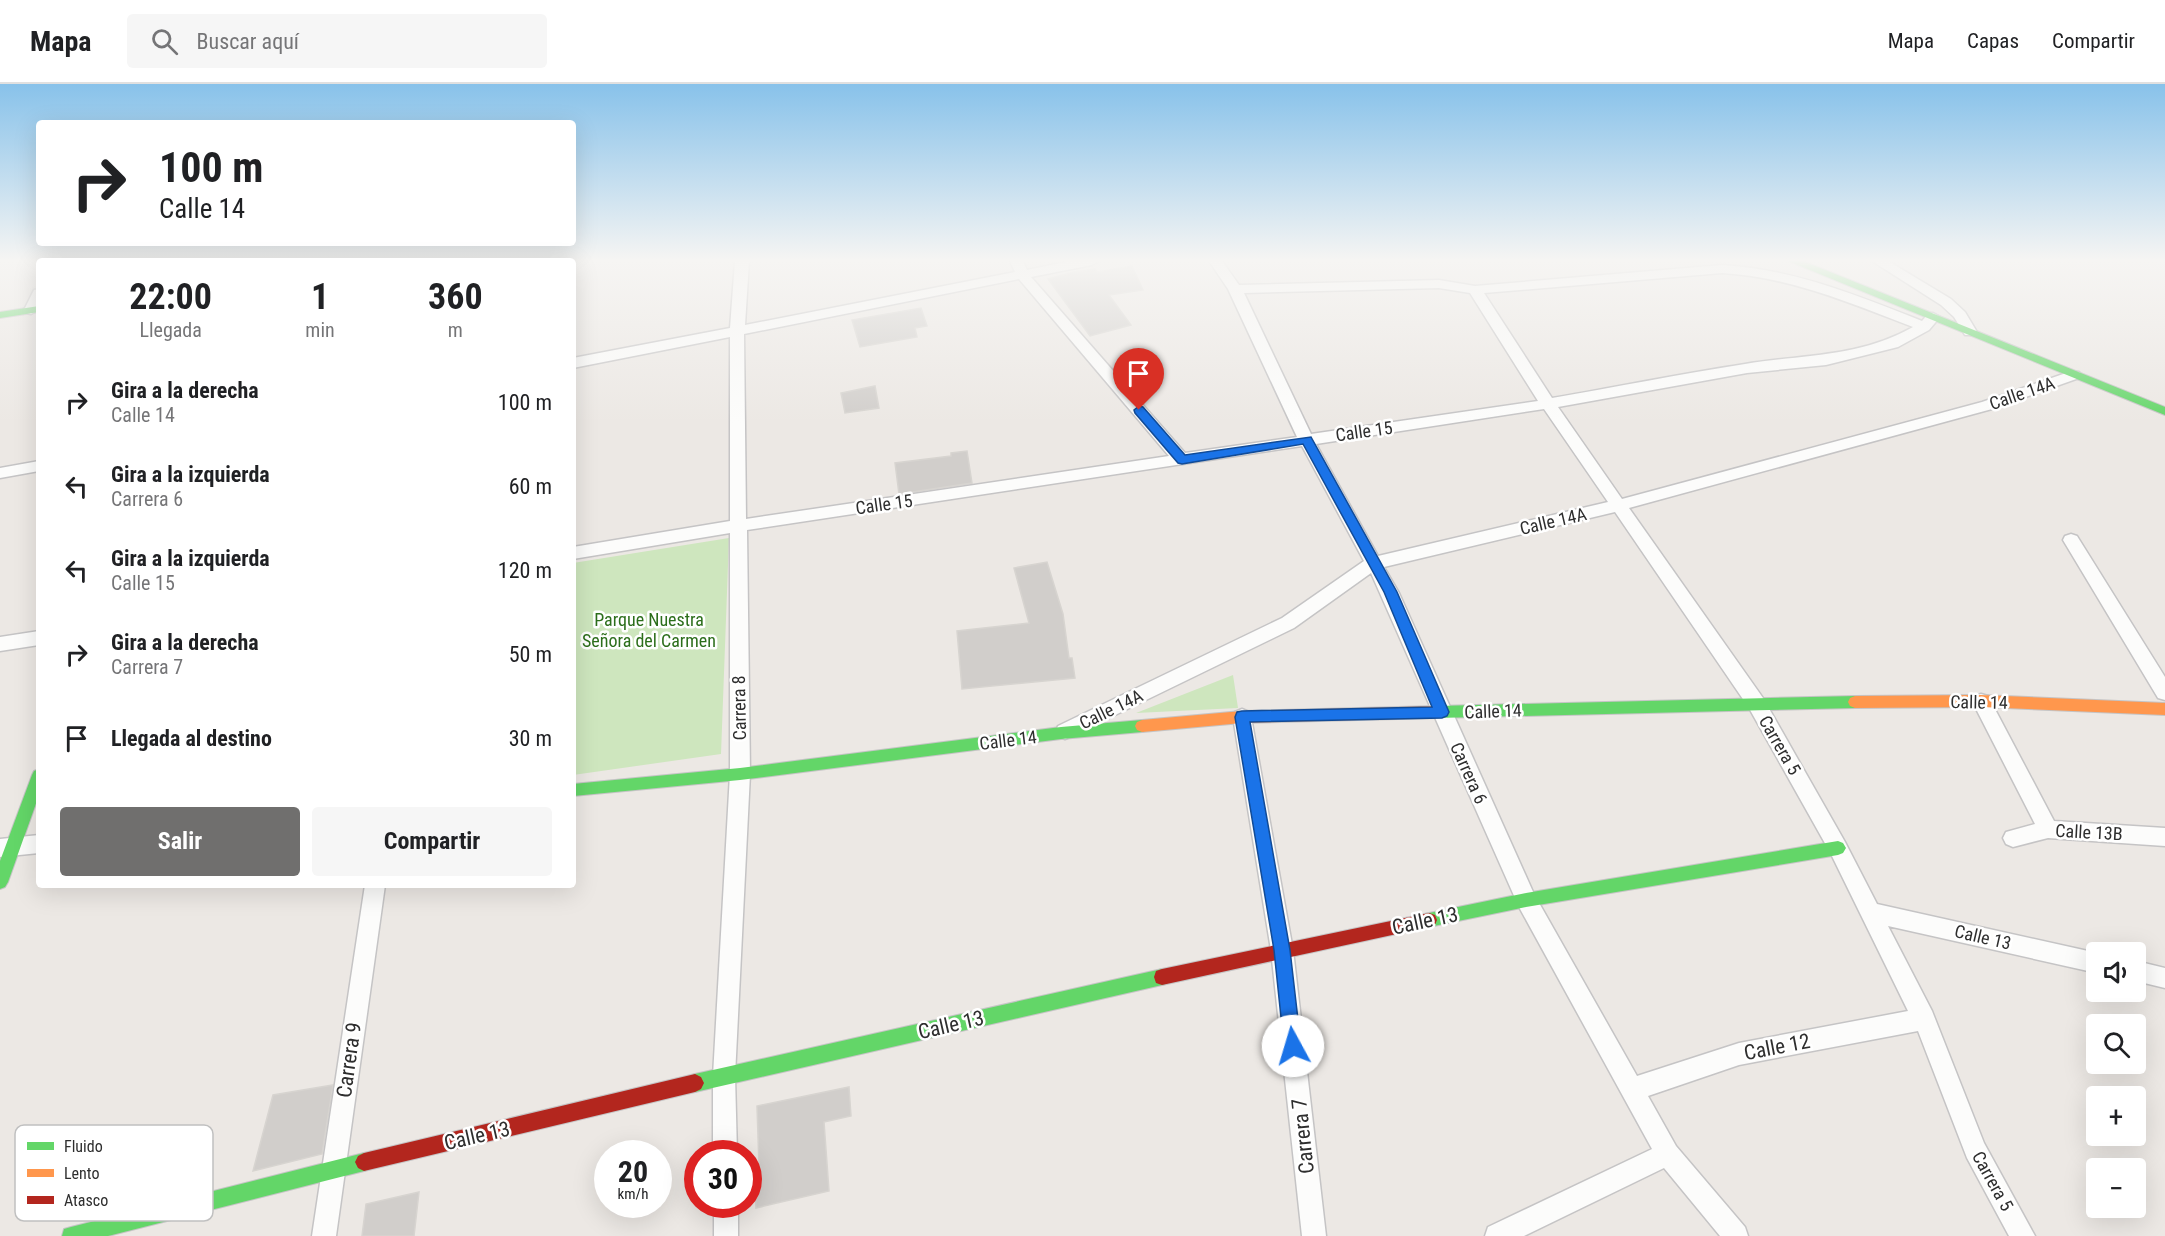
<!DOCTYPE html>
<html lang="es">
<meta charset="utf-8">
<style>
:root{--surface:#fff;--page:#f6f6f6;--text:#202124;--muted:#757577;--line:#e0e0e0;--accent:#706f6e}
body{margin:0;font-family:"Roboto Condensed",sans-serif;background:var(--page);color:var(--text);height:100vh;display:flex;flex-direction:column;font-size:22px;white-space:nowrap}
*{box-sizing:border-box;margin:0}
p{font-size:20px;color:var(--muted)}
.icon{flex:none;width:33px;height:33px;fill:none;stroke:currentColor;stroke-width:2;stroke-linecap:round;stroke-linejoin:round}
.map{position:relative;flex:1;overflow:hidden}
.details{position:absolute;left:36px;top:174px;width:540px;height:630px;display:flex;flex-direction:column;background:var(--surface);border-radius:6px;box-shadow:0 6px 24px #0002}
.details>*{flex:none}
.hud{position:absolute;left:36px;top:36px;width:540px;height:126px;border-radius:6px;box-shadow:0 6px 24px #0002;background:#fff;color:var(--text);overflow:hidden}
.fabs{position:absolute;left:2086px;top:858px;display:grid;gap:12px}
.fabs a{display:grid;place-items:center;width:60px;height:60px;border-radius:6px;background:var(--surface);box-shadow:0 6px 24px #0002;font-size:30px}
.speed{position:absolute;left:594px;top:1056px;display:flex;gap:12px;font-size:30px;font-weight:700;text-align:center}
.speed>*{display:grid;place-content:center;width:78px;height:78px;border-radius:50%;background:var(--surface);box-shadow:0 6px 24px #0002;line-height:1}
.speed small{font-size:15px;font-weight:400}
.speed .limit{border:9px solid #d22;background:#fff;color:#111}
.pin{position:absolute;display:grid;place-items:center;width:51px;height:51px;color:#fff;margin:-62px -26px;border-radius:50% 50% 50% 0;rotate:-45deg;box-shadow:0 0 6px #0007}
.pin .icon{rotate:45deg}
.me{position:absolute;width:66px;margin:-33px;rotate:354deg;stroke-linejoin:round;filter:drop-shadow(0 0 4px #0008)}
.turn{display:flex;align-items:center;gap:21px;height:126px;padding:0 24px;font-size:27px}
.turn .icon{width:78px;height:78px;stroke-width:2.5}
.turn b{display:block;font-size:42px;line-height:51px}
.eta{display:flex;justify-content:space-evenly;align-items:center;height:102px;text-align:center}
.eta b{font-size:36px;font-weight:700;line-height:42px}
.primary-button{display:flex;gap:12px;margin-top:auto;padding:12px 24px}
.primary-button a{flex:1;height:69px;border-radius:6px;background:var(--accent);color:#fff;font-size:24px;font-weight:700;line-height:69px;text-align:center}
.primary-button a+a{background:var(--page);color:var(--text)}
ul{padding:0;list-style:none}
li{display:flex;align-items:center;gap:18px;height:84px;padding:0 24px}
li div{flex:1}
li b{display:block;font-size:22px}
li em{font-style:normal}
header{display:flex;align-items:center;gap:36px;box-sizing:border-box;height:84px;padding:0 30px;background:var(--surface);border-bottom:2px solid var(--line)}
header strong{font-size:28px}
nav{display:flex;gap:33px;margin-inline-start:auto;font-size:21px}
.search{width:420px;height:54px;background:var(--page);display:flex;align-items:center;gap:15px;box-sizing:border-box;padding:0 21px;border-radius:6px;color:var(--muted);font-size:22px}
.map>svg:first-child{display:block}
</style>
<header>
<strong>Mapa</strong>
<div class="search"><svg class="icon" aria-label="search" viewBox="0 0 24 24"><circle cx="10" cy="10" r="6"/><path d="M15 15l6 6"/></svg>Buscar aquí</div>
<nav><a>Mapa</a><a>Capas</a><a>Compartir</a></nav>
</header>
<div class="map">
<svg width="2165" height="1152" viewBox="0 0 2165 1152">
<rect width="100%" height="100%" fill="#ece8e4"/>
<path fill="#cee6be" d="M729 454 721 670 573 691V479Z
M1233 591 1238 624 1136 629Z"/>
<path fill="#d1cecb" stroke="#d7d4d0" stroke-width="1.5" d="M1132 182 1143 206 1109 211 1131 241 1090 252 1048 195 1074 188 1095 185 1097 188Z
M921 224 927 242 915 244 917 253 860 263 852 236Z
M875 302 879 324 845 329 841 309Z
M967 367 972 399 899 410 895 379 951 372V369Z
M1047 478 1063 530 1069 574H1072L1075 594 962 605 957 547 1029 539 1014 484Z
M333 1001 322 1070 253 1087 273 1011Z
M849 1003 851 1032 824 1038 829 1107 756 1124 754 1083 759 1082 757 1022Z
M419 1108 414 1152H362L366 1120Z"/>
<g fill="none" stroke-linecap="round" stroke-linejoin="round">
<defs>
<path id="street" d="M735 177H749L745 241 1015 188 1010 177H1023L1027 186 1070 177H1098L1092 181 1031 193 1185 369 1297 353 1228 205 1209 177H1222L1239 201 1439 196 1475 202 1722 181C1793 185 1856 211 1922 237L1928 230 1933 229 1940 233 1929 246 1898 263 1826 281 1747 289 1558 323 1622 415 1982 318 2069 288H2079L2081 291 2079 294 1992 325 1629 424 1763 614 1845 758 1877 820 2097 869V889L1888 842 1932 927 1984 1059 2035 1152H2009L1967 1074 1918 947 1739 981 1648 1012 1676 1062 1745 1143 1748 1152H1720L1664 1084 1524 1152H1485L1488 1143 1652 1065 1519 823 1371 489 1294 544 1072 652 1065 655 1058 652 1056 647 1058 642 1282 534 1364 477 1302 362 747 446 750 690 735 992 737 1070H713V992L730 690V449L573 475V463L730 437V253L573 284V274L730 244ZM1722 189C1790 193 1850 219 1913 243 1857 274 1805 270 1745 280 1680 290 1616 303 1552 314L1484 209ZM1019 195 1169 372 746 435 744 250ZM1439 204 1470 209 1538 317 1311 350 1244 209ZM1544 325 1608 418 1378 472 1316 360ZM1615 428 1749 624 1831 770 1908 927 1739 959 1637 992 1534 810 1399 509 1384 483Z
M1872 177H1888L1951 215 1965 228 1977 248 1975 251H1965L1954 233 1941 221Z
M39 205 38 226 31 230 26 229 24 226 34 206Z
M39 377V387L0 394V384Z
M2071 450 2077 452 2165 593V616L2158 614 2063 456 2065 452Z
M39 547V561L0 567V553Z
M1981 610 1988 612 2054 737 2165 744V762L2048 754 2013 763 2006 760 2003 754 2006 748 2035 740 1972 617 1974 612Z
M1242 625 1249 628 1251 633 1293 866 1326 1152H1302L1271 866 1233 633 1235 628Z
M39 751V769L0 773V755Z
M365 801H385L336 1152H312Z
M2136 877 2165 884V904L2136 897Z
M714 1120H738V1152H714Z"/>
<path id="fast" d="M1788 177H1803L2165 323V331Z
M39 222V228L0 234V228Z
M1855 612 1860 614 1862 618 1860 622 1855 624 1437 634 1432 632 1430 628 1432 624 1437 622Z
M1142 636 1147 638 1149 642 1147 646 1142 648 1061 655 740 696 573 712V700L740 684 1061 643Z
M39 685V711L8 798 5 803 0 805V777L32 691 34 687Z
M1838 757 1843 759 1846 764 1843 769 1838 771 1526 823 1429 843 1423 841 1421 836 1423 831 1429 829 1526 809Z
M1162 885 1168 887 1170 893 1168 899 1162 901 695 1008 689 1005 686 999 689 993 695 990Z
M364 1069 370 1072 373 1078 370 1084 364 1087 108 1152H62L64 1145 71 1143Z"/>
<path id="slow" d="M1981 611 2165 619V631L1981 623 1855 624 1850 622 1848 618 1850 614 1855 612Z
M1437 622 1442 624 1444 628 1442 632 1437 634 1242 639 1142 648 1137 646 1135 642 1137 638 1142 636 1242 627Z"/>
<path id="jam" d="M1429 829 1435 831 1437 836 1435 841 1429 843 1162 901 1156 899 1154 893 1156 887 1162 885Z
M695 990 701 993 704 999 701 1005 695 1008 364 1087 358 1084 355 1078 358 1072 364 1069Z"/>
</defs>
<use href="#street" stroke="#c5c4c5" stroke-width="3"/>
<use href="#fast" stroke="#c5c4c5" stroke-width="2"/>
<use href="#slow" stroke="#c5c4c5" stroke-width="2"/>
<use href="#jam" stroke="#c5c4c5" stroke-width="2"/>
<use href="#street" fill="#fcfcfb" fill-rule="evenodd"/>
<use href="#fast" fill="#63d668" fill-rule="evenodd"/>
<use href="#slow" fill="#ff974d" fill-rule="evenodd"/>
<use href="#jam" fill="#b3261e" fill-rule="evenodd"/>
</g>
<linearGradient id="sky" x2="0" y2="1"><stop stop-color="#88c2ea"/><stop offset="0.52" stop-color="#f6f5f3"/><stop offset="1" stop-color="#f6f5f3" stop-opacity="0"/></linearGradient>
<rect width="2165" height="339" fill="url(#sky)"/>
<path fill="#1a73e8" stroke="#114b97" stroke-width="1.5" d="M1139 322 1143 323 1185 371 1311 353 1397 508 1449 628 1447 632 1442 634 1250 638 1290 866 1301 962 1299 968 1293 970 1287 968 1284 962 1274 866 1235 633 1237 628 1242 627 1432 623 1384 508 1303 360 1182 380 1178 379 1135 329 1134 326Z"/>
<g text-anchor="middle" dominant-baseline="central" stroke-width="5" stroke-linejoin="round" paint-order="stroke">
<g font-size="18" fill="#2e2e2e" stroke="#fff">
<text transform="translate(2022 309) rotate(-19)">Calle 14A</text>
<text transform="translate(1364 347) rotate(-8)">Calle 15</text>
<text transform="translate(884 420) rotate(-8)">Calle 15</text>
<text transform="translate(1553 437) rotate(-13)">Calle 14A</text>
<text transform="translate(1979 618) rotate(1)">Calle 14</text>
<text transform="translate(739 624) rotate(-91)">Carrera 8</text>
<text transform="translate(1111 625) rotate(-26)">Calle 14A</text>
<text transform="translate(1493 627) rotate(-2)">Calle 14</text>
<text transform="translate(1008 656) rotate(-7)">Calle 14</text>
<text transform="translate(1780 661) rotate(60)">Carrera 5</text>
<text transform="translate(1469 689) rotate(66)">Carrera 6</text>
<text transform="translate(2089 748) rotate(3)">Calle 13B</text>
<text transform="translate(1983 853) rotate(13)">Calle 13</text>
<text transform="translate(1993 1097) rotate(61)">Carrera 5</text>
</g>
<g font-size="18" fill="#2c6e1b" stroke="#fff">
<text x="649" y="535">Parque Nuestra<tspan x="649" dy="21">Señora del Carmen</tspan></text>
</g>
<g font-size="21" fill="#2e2e2e" stroke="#fff">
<text transform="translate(1425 837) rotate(-12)">Calle 13</text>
<text transform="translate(951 941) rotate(-13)">Calle 13</text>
<text transform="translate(1777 963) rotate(-11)">Calle 12</text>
<text transform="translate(349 976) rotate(-82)">Carrera 9</text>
<text transform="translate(477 1052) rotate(-13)">Calle 13</text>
<text transform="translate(1303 1052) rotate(-96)">Carrera 7</text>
</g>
</g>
<rect x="15" y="1041" width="198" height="96" rx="9" fill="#fff" stroke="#c0c0c0" stroke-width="1.5"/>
<rect x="27" y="1058" width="27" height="8" fill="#63d668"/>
<rect x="27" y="1085" width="27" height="8" fill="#ff974d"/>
<rect x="27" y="1112" width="27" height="8" fill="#b3261e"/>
<g font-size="16" fill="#2e2e2e">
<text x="64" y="1068">Fluido</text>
<text x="64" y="1095">Lento</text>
<text x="64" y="1122">Atasco</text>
</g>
</svg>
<div class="fabs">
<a><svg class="icon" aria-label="sound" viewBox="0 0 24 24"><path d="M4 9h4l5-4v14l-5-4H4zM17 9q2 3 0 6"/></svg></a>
<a><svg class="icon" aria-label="search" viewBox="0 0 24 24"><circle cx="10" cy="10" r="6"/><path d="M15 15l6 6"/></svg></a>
<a>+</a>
<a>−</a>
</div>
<div class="speed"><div>20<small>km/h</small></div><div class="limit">30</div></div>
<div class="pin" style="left:1139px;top:326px;background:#d93025"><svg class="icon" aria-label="arrive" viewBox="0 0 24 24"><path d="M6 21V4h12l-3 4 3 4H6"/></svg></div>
<svg class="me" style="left:1293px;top:962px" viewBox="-20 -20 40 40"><circle r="19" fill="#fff"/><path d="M0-13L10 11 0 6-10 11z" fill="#1a73e8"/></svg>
<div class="hud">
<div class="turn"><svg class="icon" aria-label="right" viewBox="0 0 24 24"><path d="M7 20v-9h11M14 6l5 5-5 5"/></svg><div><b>100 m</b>Calle 14</div></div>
</div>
<section class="details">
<div class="eta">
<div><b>22:00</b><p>Llegada</p></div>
<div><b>1</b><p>min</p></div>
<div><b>360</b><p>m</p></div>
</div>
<ul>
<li><svg class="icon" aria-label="right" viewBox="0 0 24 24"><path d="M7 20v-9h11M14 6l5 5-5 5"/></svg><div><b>Gira a la derecha</b><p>Calle 14</p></div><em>100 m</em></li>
<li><svg class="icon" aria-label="left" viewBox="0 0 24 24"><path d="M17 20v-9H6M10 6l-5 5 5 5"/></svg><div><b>Gira a la izquierda</b><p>Carrera 6</p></div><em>60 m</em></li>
<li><svg class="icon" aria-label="left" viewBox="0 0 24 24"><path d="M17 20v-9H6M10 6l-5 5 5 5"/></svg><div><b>Gira a la izquierda</b><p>Calle 15</p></div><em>120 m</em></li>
<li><svg class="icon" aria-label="right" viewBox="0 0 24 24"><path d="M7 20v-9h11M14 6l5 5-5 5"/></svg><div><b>Gira a la derecha</b><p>Carrera 7</p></div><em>50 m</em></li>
<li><svg class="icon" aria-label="arrive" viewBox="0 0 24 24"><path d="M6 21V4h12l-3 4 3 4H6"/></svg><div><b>Llegada al destino</b></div><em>30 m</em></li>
</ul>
<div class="primary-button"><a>Salir</a><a>Compartir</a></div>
</section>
</div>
